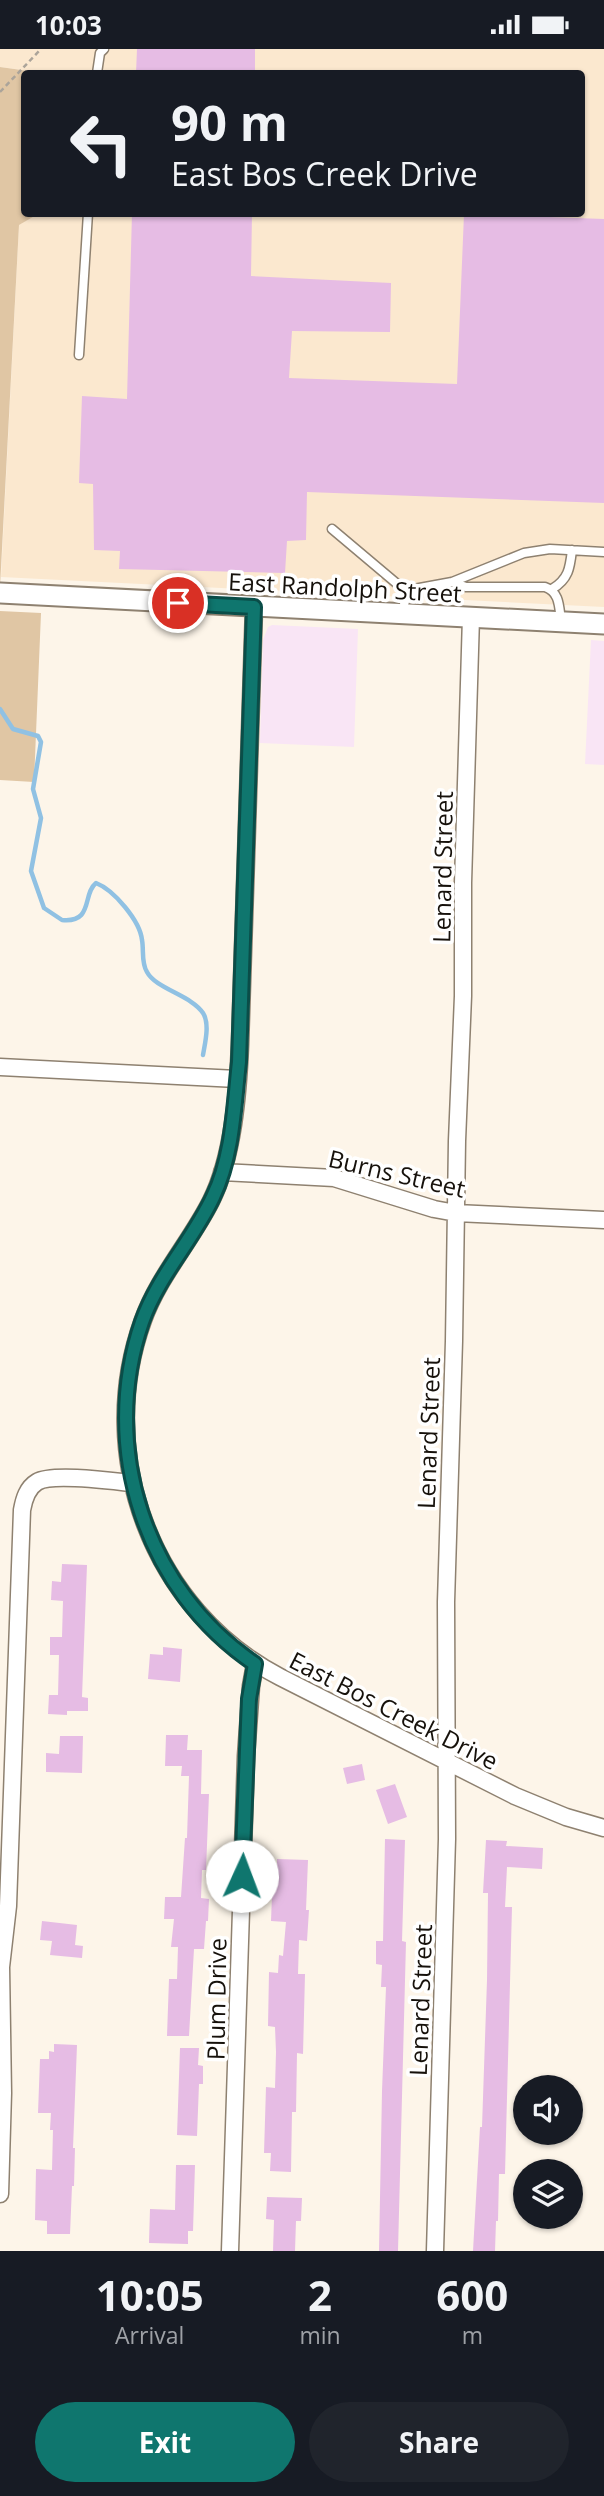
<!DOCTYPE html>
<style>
:root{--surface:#171b24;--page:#20242c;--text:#f1f3f6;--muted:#9ea1a6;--accent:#0f766e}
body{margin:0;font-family:"Open Sans",sans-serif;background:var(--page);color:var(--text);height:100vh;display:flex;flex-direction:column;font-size:26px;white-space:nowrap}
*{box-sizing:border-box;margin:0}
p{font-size:23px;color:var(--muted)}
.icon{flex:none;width:38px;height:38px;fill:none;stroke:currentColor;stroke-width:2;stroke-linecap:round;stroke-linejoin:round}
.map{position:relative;height:2202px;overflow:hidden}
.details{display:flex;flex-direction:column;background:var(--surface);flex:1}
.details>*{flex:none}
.hud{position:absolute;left:21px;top:21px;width:564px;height:147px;border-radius:7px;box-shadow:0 2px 5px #0004;background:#171b24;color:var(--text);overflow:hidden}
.controls{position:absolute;left:513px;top:2026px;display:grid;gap:14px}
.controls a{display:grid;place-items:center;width:70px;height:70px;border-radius:50%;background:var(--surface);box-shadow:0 2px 5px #0004;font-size:35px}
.pin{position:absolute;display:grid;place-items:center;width:60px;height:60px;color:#fff;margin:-30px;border:4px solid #fff;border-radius:50%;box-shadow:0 2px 7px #0007}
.me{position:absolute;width:77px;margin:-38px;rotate:2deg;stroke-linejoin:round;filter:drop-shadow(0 0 5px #0008)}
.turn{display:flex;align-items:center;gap:24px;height:147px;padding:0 35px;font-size:32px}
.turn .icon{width:91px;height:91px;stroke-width:2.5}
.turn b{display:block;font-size:49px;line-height:60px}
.eta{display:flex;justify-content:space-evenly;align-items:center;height:119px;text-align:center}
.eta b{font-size:42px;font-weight:700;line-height:49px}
.cta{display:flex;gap:14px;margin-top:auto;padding:14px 35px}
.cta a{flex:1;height:80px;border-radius:42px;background:var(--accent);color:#fff;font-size:28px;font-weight:700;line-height:80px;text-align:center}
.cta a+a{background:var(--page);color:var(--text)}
.status{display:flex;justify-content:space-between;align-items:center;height:49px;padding:0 35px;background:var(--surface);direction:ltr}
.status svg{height:19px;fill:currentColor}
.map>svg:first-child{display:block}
</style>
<div class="status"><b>10:03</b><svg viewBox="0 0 49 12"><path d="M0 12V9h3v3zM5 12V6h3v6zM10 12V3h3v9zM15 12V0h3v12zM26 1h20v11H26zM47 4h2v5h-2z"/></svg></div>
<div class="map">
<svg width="604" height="2202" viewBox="0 0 604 2202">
<rect width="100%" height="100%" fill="#fdf5e9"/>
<path fill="#f9e5f5" d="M272 576 358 580 354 698 260 694 263 591 268 578Z
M591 591 604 592V716L585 715Z"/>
<path fill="#fbe8cf" d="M0 0H604V558L1 528 19 176 38 164H581V24H43L0 18Z"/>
<path fill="#e0c6a4" d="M0 18 43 24H24V164L38 165 19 176 0 538Z
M0 562 41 564 34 733 0 731Z"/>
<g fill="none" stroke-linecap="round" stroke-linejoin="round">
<path stroke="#90c1e3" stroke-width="4.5" d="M0 660 13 680 38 687 41 693 33 740 41 769 31 822 44 859 62 871C94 874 82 845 96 834 114 841 140 872 142 891 144 901 141 914 147 923 156 940 191 946 203 964 210 975 205 994 203 1006"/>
</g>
<path fill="#e6bce4" d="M137 0H255V24H136Z
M132 164H252L251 227 391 234 390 283 292 282 289 329 457 335 464 165 604 170V454L307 443 306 491 287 492 285 524 119 520 120 502 94 501 93 435 79 434 82 347 127 350Z
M62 1515 87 1516 82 1648 88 1649V1662H67V1666L48 1665 49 1646H58L59 1606H50V1588H62L63 1552 51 1551 52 1532 61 1533Z
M163 1598 182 1600 180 1633 148 1630 150 1605 163 1606Z
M166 1686H188L187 1701H202L201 1745H209L206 1821H202L201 1849 209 1850 208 1872H206L204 1900H194L189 1987H167L169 1930H177L178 1898H171L174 1870H164L165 1848H181L185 1789H187L189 1727H181L182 1717H165Z
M60 1687H83L82 1724 46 1723V1704L59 1705Z
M362 1715 365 1731 347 1735 343 1719Z
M395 1735 407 1768 388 1775 376 1741Z
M385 1790 405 1791 402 1892 406 1893 398 2202H379L382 2042 386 1938H381L382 1916 376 1915V1892H383Z
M486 1791 507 1792 506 1797 543 1799 542 1820 507 1818 505 1858H512L505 2125H499L498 2172H496L495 2202H473L480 2078H482L487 1931 488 1844H483Z
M277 1810 308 1811 306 1861H309L307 1892 299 1891 298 1925H305L303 2005 297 2004 296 2063H292L291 2123 270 2122 271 2104H264L266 2038 275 2039 276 2003 275 1978 268 1977 269 1923 278 1924 279 1906 283 1907 286 1873 271 1872 273 1820H277Z
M42 1872 77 1876 75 1896 83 1897 82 1909 50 1906 52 1892 40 1891Z
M54 1995 77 1996 73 2099H75L74 2137H72L70 2185H47V2172L35 2171 36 2120 52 2121 53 2081H50L51 2064H38L40 2010H49V2002L54 2003Z
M180 1999H199L198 2016 203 2017V2035H199L197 2087 177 2086Z
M176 2116H195L193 2182H188V2195L149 2194 150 2160 175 2161Z
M267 2148 302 2149 301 2172H296L295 2202H273L274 2171 266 2170Z"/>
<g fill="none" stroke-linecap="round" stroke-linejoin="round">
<defs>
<path id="service" d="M97 24 100 4 104 0
M79 306 88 164
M332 480 408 544
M452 533 466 538H545C560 543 559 558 561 572
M552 540C569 530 570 518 572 501
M401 564 408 544 414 540 452 533 524 504 550 500 604 503"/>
<path id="minor" d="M254 558 240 996C238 1044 233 1108 211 1152 191 1192 159 1227 143 1271 94 1406 152 1561 280 1628L515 1747 566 1768 604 1779
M0 1018 237 1030
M222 1123 334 1129 434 1160 456 1164 604 1171
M0 2145 3 2044 1 1918 8 1857 22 1461C24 1450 27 1439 37 1433 52 1424 112 1432 131 1434
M230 2202 246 1707 251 1637 255 1615
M435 2202 447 1790 446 1553 454 1292 457 1092 463 947V834L471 568"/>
<path id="tertiary" d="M0 544 604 575"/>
</defs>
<use href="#service" stroke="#8e8170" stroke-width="11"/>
<use href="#minor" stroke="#8e8170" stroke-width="19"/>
<use href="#tertiary" stroke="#8e8170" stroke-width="23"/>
<path stroke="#aba49a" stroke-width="2.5" stroke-dasharray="5 3.5" stroke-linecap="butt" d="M0 43 41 0"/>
<use href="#service" stroke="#fff" stroke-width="8"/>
<use href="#minor" stroke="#fff" stroke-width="16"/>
<use href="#tertiary" stroke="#fff" stroke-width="19"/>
</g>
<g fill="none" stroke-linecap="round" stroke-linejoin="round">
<defs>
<path id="route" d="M178 554 254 558 239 1013C234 1057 233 1107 213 1148 193 1191 158 1227 142 1273 99 1398 145 1541 255 1615L249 1650 242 1827"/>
</defs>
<use href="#route" stroke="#0a4d48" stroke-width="18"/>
<use href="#route" stroke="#0f766e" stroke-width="12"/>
</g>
<g text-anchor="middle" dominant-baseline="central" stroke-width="7" stroke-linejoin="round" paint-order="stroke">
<g font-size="24" fill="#16110b" stroke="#fff">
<text transform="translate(345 538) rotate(3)">East Randolph Street</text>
<text transform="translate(442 818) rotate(-89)">Lenard Street</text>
<text transform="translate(397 1124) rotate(13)">Burns Street</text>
<text transform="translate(428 1384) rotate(-88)">Lenard Street</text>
<text transform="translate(394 1661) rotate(27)">East Bos Creek Drive</text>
<text transform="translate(216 1950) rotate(-89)">Plum Drive</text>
<text transform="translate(420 1951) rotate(-88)">Lenard Street</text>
</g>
</g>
</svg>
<div class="controls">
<a><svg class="icon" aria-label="sound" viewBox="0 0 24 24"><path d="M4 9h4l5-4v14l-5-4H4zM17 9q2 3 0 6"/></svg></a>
<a><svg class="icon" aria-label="layers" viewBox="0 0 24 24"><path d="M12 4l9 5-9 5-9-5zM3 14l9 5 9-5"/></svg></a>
</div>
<div class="pin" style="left:178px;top:554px;background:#d93025"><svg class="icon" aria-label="arrive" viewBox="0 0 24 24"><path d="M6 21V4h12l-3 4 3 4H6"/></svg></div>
<svg class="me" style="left:242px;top:1827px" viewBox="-20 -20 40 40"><circle r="19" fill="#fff"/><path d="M0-13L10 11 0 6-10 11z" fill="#0f766e"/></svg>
<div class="hud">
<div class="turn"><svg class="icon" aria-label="left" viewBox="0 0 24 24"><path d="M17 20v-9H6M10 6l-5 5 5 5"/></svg><div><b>90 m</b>East Bos Creek Drive</div></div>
</div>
</div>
<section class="details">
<div class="eta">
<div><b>10:05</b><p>Arrival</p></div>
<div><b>2</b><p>min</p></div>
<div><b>600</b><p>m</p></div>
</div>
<div class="cta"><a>Exit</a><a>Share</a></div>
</section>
